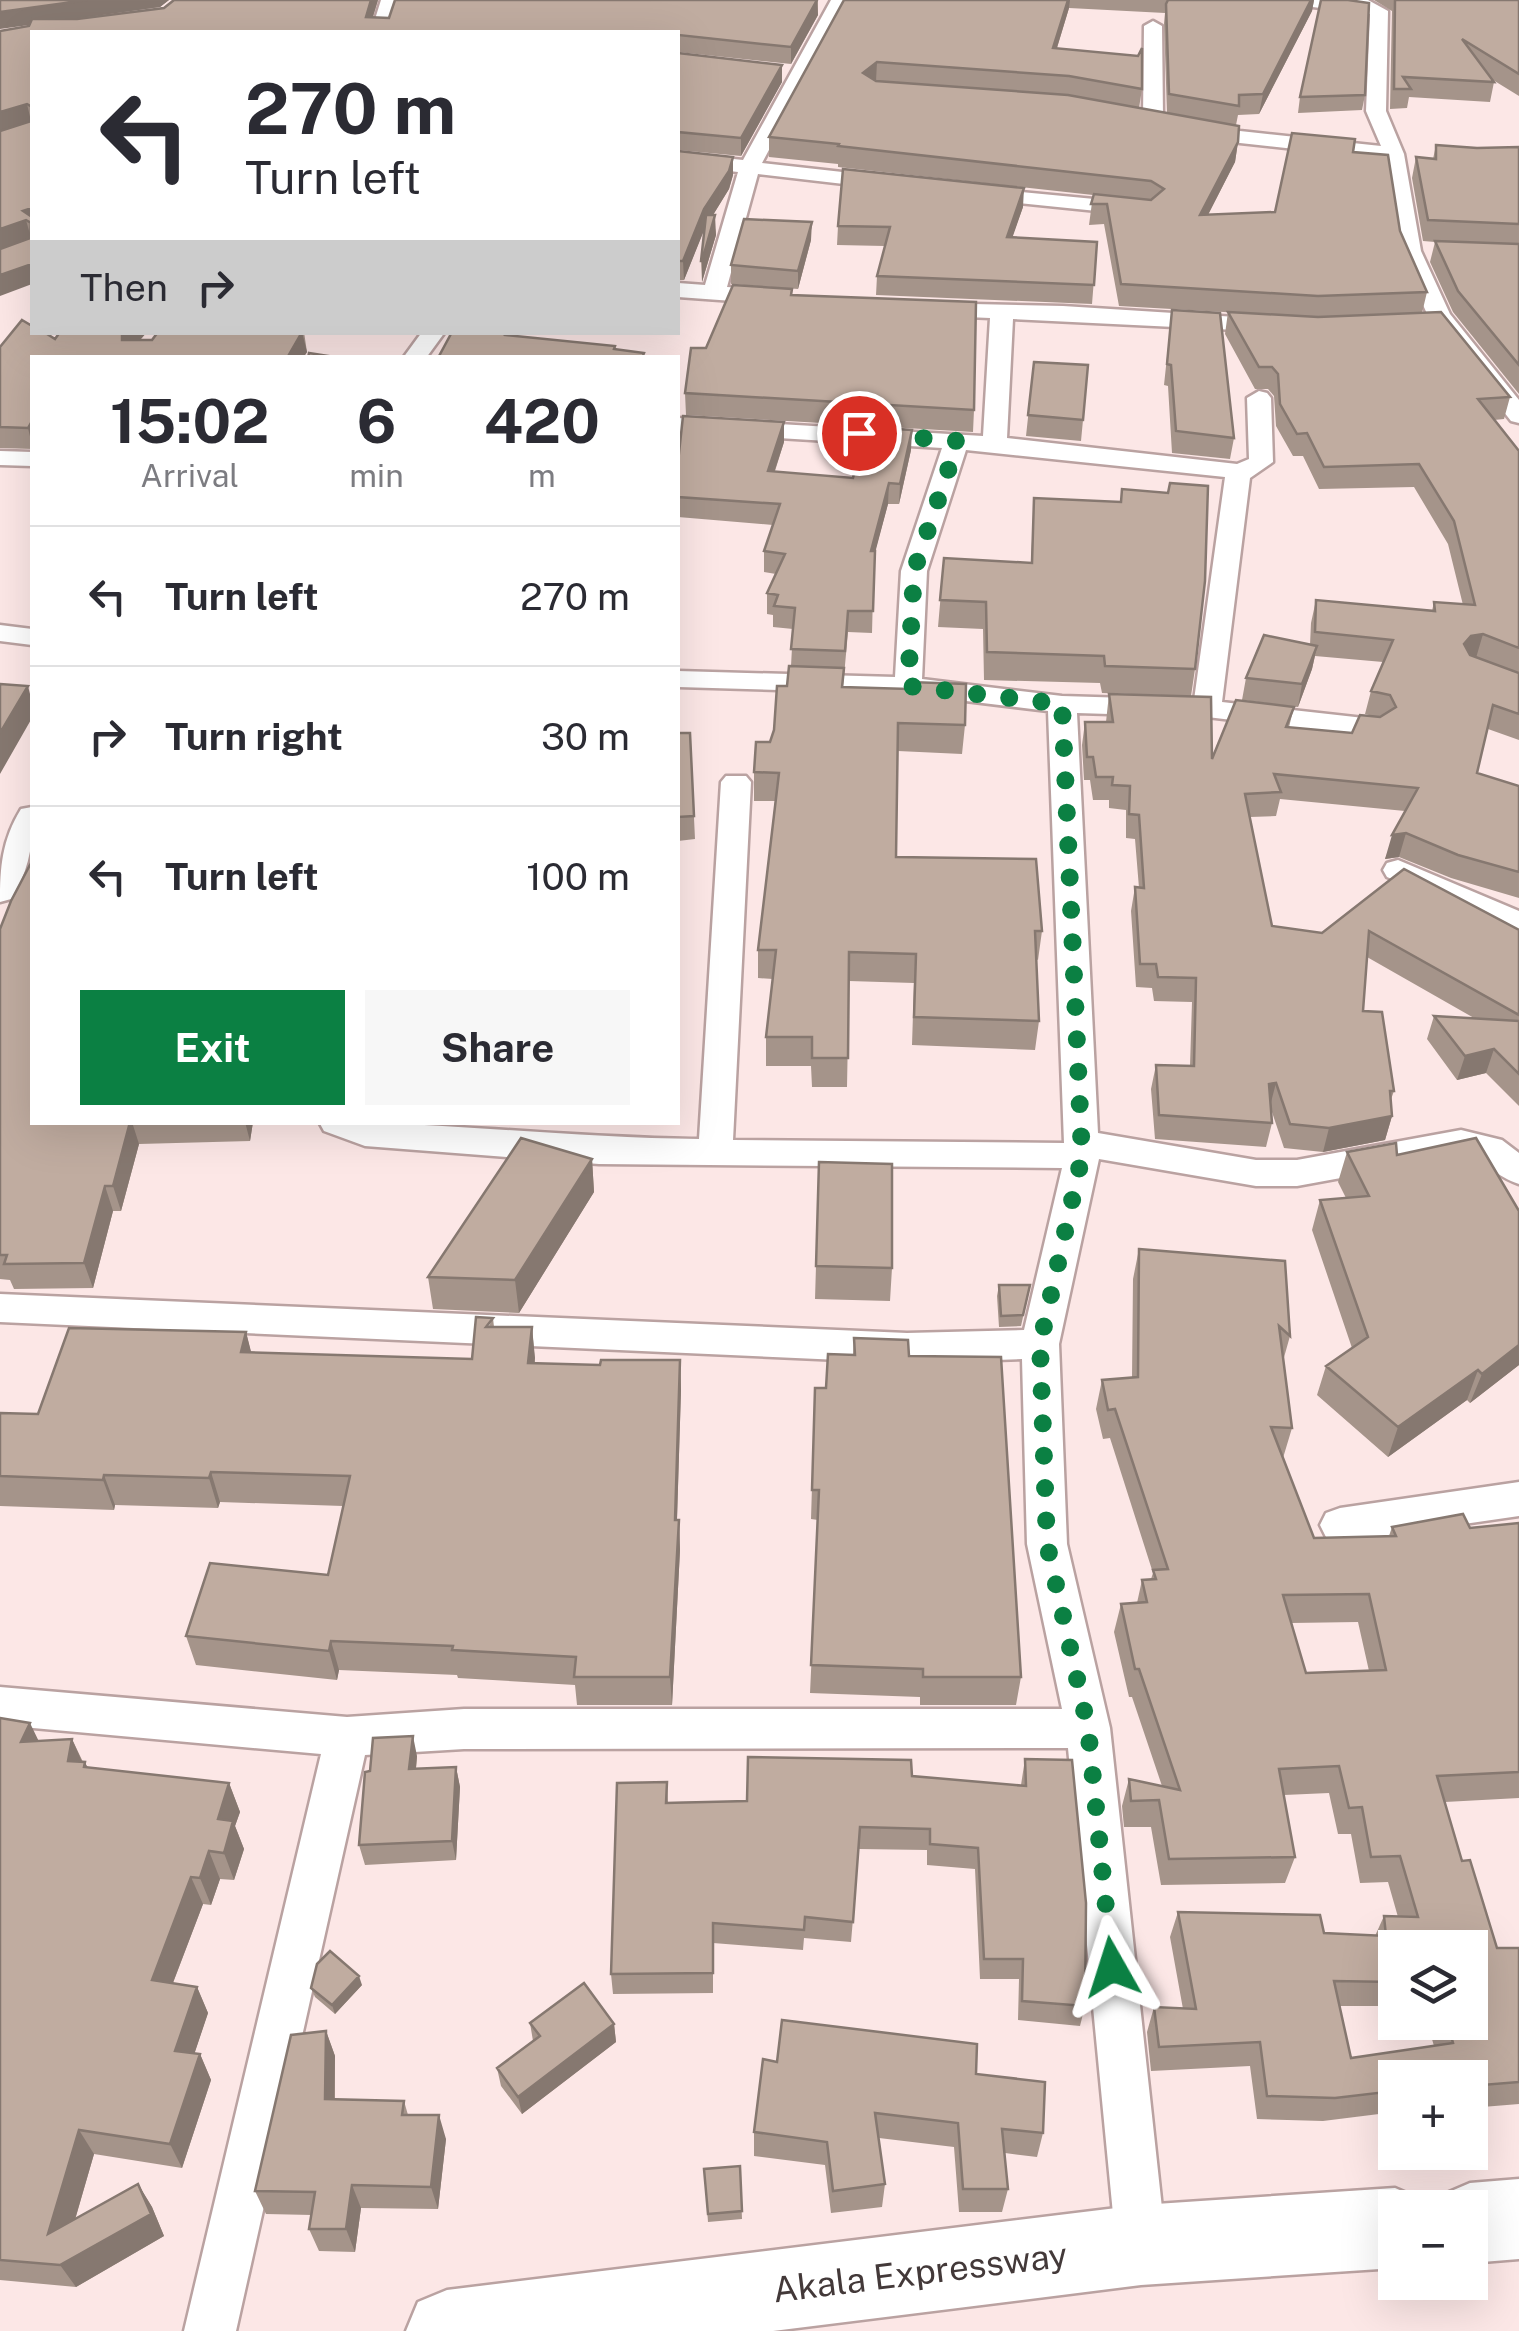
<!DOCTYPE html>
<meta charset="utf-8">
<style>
:root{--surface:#fff;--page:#f7f7f7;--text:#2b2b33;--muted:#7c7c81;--line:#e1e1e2;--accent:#0b8043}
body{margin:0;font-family:"Public Sans",sans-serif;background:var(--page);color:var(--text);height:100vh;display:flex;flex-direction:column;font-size:38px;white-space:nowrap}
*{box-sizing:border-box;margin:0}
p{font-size:32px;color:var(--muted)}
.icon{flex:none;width:55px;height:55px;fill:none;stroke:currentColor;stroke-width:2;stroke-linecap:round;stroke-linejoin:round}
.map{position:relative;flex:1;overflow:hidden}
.drawer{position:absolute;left:30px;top:355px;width:650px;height:770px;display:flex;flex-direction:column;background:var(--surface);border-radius:0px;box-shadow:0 10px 40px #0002}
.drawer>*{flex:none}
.banner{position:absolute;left:30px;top:30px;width:650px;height:305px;border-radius:0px;box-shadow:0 10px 40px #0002;background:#fff;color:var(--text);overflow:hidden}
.controls{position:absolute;left:1378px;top:1930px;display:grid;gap:20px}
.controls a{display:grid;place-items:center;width:110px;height:110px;border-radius:0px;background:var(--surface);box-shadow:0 10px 40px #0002;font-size:50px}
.pin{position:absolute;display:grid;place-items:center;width:85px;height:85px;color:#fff;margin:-42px;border:5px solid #fff;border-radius:50%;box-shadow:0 2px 10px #0007}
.me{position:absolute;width:110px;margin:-55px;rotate:354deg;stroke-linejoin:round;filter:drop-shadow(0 0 8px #0008)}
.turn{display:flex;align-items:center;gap:35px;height:210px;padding:0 50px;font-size:45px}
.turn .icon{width:130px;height:130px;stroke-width:2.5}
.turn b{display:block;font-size:70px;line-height:85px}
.then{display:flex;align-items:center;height:95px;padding:0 50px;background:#0003;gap:20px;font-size:38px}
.eta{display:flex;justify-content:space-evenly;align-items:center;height:170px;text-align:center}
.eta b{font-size:60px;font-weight:700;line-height:70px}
.button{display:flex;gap:20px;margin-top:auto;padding:20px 50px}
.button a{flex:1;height:115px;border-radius:0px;background:var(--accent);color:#fff;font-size:40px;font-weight:700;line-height:115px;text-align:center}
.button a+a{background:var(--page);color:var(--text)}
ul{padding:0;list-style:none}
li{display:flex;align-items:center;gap:30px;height:140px;padding:0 50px;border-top:2px solid var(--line)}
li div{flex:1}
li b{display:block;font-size:38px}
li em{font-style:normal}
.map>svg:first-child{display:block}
</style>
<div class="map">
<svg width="1519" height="2331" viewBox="0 0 1519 2331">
<rect width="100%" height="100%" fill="#fce7e6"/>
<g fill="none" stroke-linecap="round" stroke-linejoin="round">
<defs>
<path id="street" d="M381 0H399L389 32H371Z
M831 0H849L762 163 887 177 897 183 887 189 758 174 727 287 776 290 787 297 776 304 678 297V283L705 285 738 172 678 165V153L743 160Z
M1287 0H1368L1388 11 1386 111 1404 154 1421 251 1450 314 1519 400V423L1511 421 1428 316 1399 251 1385 159 1240 143 1187 131 1184 127 1194 121 1240 131 1381 146 1366 111 1370 14 1296 5Z
M1153 21 1162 26 1163 118 1153 124 1143 118 1144 26Z
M978 188 1136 203 1147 209 1136 215 971 198 968 194Z
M928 303 1063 306 1283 320 1286 325 1275 332 1013 319 1007 438 1237 464 1249 459 1247 398 1259 391 1267 393 1271 398 1273 462 1250 478 1222 702 1373 719 1383 722 1387 728 1383 734 1373 737 1207 717 1077 713 1098 1133 1256 1160H1297L1461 1130 1502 1140 1519 1153V1184C1497 1177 1484 1160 1461 1156L1297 1186H1256L1099 1159 1059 1344 1067 1544 1110 1728 1166 2245 1159 2263 1141 2270 1123 2263 1116 2245 1068 1748 464 1749 365 1755 236 2331H184L321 1754 0 1725V1687L347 1717 464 1709H1062L1027 1544 1022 1359 907 1363 0 1322V1294L907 1333 1024 1330 1062 1168 599 1164 365 1146 324 1131 319 1122C446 1122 572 1138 699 1139L721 782 726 776H746L751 782 733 1140 1064 1143 1048 711 908 694 678 687V671L895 677 901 571 942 448 678 432V418L983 436 990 318 920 315 917 310 920 305ZM966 450 1225 477 1194 700 1062 696 922 679 927 571Z
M422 332H445L426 358H403Z
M0 451 32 452V466L0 465Z
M0 625 32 629V645L0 641Z
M32 807C34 840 30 870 11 899L0 902C0 867 2 840 21 809Z
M1398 860 1519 911V933L1387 877 1383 870 1387 863Z
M1519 1482V1516L1340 1542 1326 1537 1320 1525 1326 1513 1340 1508Z"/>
<path id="primary" d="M1519 2179V2259L1470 2263V2208H1437L1442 2195 1470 2183Z
M1395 2188 1423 2200 1426 2208H1395V2268L1141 2285 773 2331H406L418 2302 447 2290 1141 2205Z"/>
</defs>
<use href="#street" stroke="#baa2a1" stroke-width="5"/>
<use href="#primary" stroke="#baa2a1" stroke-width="5"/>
<use href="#street" fill="#fff" fill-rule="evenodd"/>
<use href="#primary" fill="#fff" fill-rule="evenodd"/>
</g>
<path fill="#a5948a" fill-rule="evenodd" d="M0 0H169L160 7 81 18 164 8 174 0H378L373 17 389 18 395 0H818V15L791 64 678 52V32H32V284L0 249 29 25Z
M844 0H1314L1312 11 1259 114 1238 115 1236 125 1238 142 1235 162 1208 215 1275 212 1353 152 1400 231 1427 292 1422 313 1510 397 1504 419 1494 420 1519 451V740L1488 729 1477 773 1519 786V898L1451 878 1399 857 1385 859 1405 811 1280 799 1276 816 1250 817 1272 926 1322 933 1519 930V1106L1486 1073 1457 1080 1427 1039 1434 1016 1474 1018 1367 957 1363 1011 1394 1091 1390 1102 1392 1116 1385 1140 1323 1152 1284 1148 1271 1109 1272 1123 1266 1147 1155 1139 1151 1089 1156 1065 1190 1066 1192 1002 1154 1001 1152 988 1136 987 1131 911 1135 887 1139 888 1135 839 1126 838V810L1109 808V800H1093L1090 780H1084L1082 745 1085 722H1106L1109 694 1212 759 1294 707 1289 727 1352 733 1377 717 1365 714 1371 691 1383 662 1315 656 1312 669 1298 707 1242 700 1246 678 1310 645 1311 623 1316 600 1432 611 1434 602 1463 605 1448 544 1414 487 1319 489 1303 456H1293L1276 426 1274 396 1268 389H1255L1225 334 1228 312 1276 315 1119 306 1104 224 1089 225 1093 195 838 167V164L769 157V137ZM1069 8 1165 13 1164 23 1167 113 1139 108 1142 89 1138 56 1057 48Z
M1374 0H1519V96L1493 80 1494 82 1490 102 1409 97 1407 108 1390 109 1392 11Z
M678 53 782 82 741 156 678 150Z
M1365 95 1362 110 1298 113 1300 97Z
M1436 145 1477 148 1519 147V394L1453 312 1430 262 1435 242 1423 241 1412 178 1416 157 1433 159Z
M678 151 733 175 729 189 713 215 716 235 702 282 701 261 705 227 684 280H678Z
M1023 207 1012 237 1097 242 1092 304 876 295 877 276 885 246 837 245 838 226Z
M811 240 798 289 731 284V265Z
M792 289V295L974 410 973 432 686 415 685 393 706 348Z
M1172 310 1234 438 1230 459 1172 453 1168 386 1164 385Z
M60 332H147L140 340H152L158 332H304L307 352 303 358H32V449L0 448V347L55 339Z
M1034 362 1083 420 1081 441 1026 436Z
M784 442 775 471 853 478 911 450 899 504H888L874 555 872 633 848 632 843 687 965 725 962 754 898 751 896 857 1042 931 1038 960 1036 959 1039 1021 1035 1050 912 1045 914 983 849 981 847 1087H812L811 1066H766V1037L773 979 758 978V950L775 801H754V772L770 742 787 686 791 666 793 629 773 627V615L767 614V593L776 574 764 572V551L773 525 678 517V462Z
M1034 498 1195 669 1191 696 1102 693 1100 683 984 680 983 629 938 627 944 558 1031 563Z
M678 733H690L695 839 678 841Z
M0 929 32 1122H253L250 1141 139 1144 121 1211H113L93 1288 14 1289 10 1280 0 1279Z
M1347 1152 1397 1155 1519 1211V1365L1470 1403 1467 1400 1388 1457 1317 1395 1326 1366 1352 1348 1312 1230 1320 1200 1346 1198 1338 1182Z
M592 1159 594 1192 519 1313 433 1309 428 1277Z
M1139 1249 1285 1261 1290 1336 1283 1361 1292 1428 1283 1458 1314 1538 1389 1536 1392 1527 1470 1528 1519 1523V1798L1445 1802 1462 1861 1497 1948H1519V2104L1470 2108V2078H1395V2112L1323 2121 1257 2119 1250 2066 1151 2071 1147 2032 1154 2007 1183 2009 1170 1937 1178 1912 1324 1933 1375 1936 1384 1916 1398 1917 1388 1882 1360 1883 1351 1834H1338L1329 1793 1284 1795 1295 1857 1285 1883 1161 1885 1151 1827H1124L1122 1806 1129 1779 1162 1786 1132 1697H1129L1114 1632 1121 1604 1137 1603 1142 1580 1151 1579 1153 1573 1110 1438 1103 1439 1096 1409 1102 1380 1132 1378 1133 1279ZM1358 1622 1369 1671 1306 1673 1291 1623ZM1395 1948H1470V2022H1427L1434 2046 1351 2058 1340 2006H1395Z
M816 1266 892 1268 890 1301 815 1299Z
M999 1285H1030L1021 1326 999 1327 997 1296Z
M493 1318 494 1327H532L535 1363 600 1365 680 1360 681 1390 677 1520H679L680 1550 672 1705H577L575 1685 458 1678 457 1675 339 1670 337 1680 196 1665 186 1636 328 1575 343 1506 220 1502 218 1508 115 1505 114 1510 0 1506V1413L38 1414 246 1332 251 1353 472 1359Z
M854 1338 909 1356 1021 1677 1016 1705H920V1697L810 1693 818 1520 811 1519 815 1388H826L853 1355Z
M0 1718 39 1741 72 1739 83 1762 88 1767 229 1783 240 1812 235 1826 244 1849 234 1880 220 1879 211 1905 203 1904 173 1983 197 1987 208 2013 194 2054H200L211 2080 182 2168 94 2154 75 2220 138 2184 152 2207 164 2236 76 2287 0 2280Z
M417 1756 416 1769 456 1767 460 1787 456 1860 365 1865 359 1845 370 1771Z
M1025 1759 1085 2006 1080 2026 1018 2020 1019 1979H980L975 1869 927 1865V1850L859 1849 851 1942 804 1938 803 1950 713 1943V1993L613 1994 611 1974 667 1782 668 1802 747 1801 912 1776 1021 1785Z
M362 1985 335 2014 315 1997 311 1988Z
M530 2023 614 2024 616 2042 522 2114 501 2086 497 2068 533 2041Z
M326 2031 335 2056V2099L404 2101 408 2115 446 2139 438 2209 361 2208 355 2252 319 2251 309 2229 312 2215 266 2214 255 2191Z
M777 2062 976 2074 1043 2133 1037 2157 1005 2153 1008 2189 1002 2212H959L954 2147 879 2138 885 2184 882 2207 831 2213 825 2165 754 2156V2132Z
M740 2166 742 2219 708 2222 704 2169Z"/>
<path fill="#867870" d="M87 0H169L160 7 0 29V12Z
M371 0H378L368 32 366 17Z
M817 0 818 15 791 64V47Z
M1068 0H1070L1069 8 1051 67 1053 48Z
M1311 0H1314L1312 11 1259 114 1263 94Z
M877 62 876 81 863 73Z
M782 65V82L741 156V138Z
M27 104 31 121 0 131V112Z
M1238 142 1235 162 1197 236 1200 215Z
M733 157V175L729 189 705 228 684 280 683 261 704 209Z
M1024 188 1023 207 1006 256 1007 237Z
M32 208V228L31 223 26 220 31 238 0 249V229L23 211Z
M715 215 716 235 702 282V261Z
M812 222 811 240 798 289V271Z
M32 264V284L0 296V275Z
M124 332H147L126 356V358L122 335Z
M302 332 307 352 303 358H287Z
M32 421V445L28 428Z
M784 422V442L768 491V471Z
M912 430 911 450 899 504 900 484Z
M889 483 888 504 870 572 871 551Z
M1483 634 1476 658 1464 659V644L1471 636Z
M1317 646 1312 669 1298 707 1302 684Z
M28 686 32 702V718L0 774V733Z
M1406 833 1399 857 1385 859 1392 835Z
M1494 1049 1486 1073 1457 1080 1465 1056Z
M1276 1083 1270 1106 1269 1084Z
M1392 1116 1385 1140 1323 1152 1329 1128Z
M130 1122H132L139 1144 121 1211 113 1186Z
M245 1122H253L250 1141Z
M592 1159 594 1192 519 1313 515 1280Z
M105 1186 113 1211 93 1288 84 1263Z
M532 1327 535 1358 531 1393 528 1363Z
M246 1332 254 1363 241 1352Z
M1519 1345V1365L1470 1403 1482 1374Z
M680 1360 681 1390 676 1550 675 1520Z
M1478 1370 1467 1400 1388 1457 1398 1427Z
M211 1472 220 1502 218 1508 209 1478Z
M104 1475 115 1505 114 1510 103 1480Z
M679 1520 680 1550 672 1705 670 1677Z
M331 1641 339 1670 337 1680 329 1651Z
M30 1723 44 1752 21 1742Z
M413 1736 417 1756 414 1789 409 1769Z
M72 1739 84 1766 85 1762 98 1791 68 1761Z
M456 1767 460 1787 456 1860 452 1841Z
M229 1783 240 1812 235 1826 244 1849 234 1880 224 1853 218 1819Z
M209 1851 220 1879 211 1905 200 1878Z
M191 1877 203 1904 164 2006 152 1980Z
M359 1976 362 1985 335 2014 332 2005Z
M197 1987 208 2013 187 2076 175 2051Z
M614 2024 616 2042 522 2114 518 2097Z
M326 2031 335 2056 334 2123 325 2099Z
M200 2054 211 2080 182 2168 170 2144Z
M439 2115 446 2139 438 2209 431 2187Z
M79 2130 94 2154 64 2257 48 2234Z
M138 2184 152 2207 164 2236 76 2287 60 2265Z
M352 2185 361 2208 355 2252 346 2229Z"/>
<path fill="#c0aca0" stroke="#867870" stroke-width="2.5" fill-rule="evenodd" d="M0 0H87L0 12Z
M174 0H371L366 17 389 18 395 0H817L791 47 678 35V32H32V208L23 211 32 217V264L0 275V249L30 238 31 223 26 220 0 229V131L31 121 32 107 27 104 0 112V31L29 26 32 19H77L164 8Z
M844 0H1068L1053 48 1138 56 1142 48V89L1069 76 877 62 863 73 876 81 1068 95 1239 126 1238 142 1200 215 1275 212 1292 133 1355 139 1353 152 1388 155 1400 231 1427 292 1318 296 1121 284 1107 204H1091L1094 194 1151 200 1164 189 1151 181 838 146 839 144 769 137Z
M1168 0H1311L1263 94 1239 95V106L1169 94 1166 4Z
M1321 0H1348L1369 3 1365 95 1300 97Z
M1395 0H1519V74L1462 39 1494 82 1403 77 1411 89H1394Z
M678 53 782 65 741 138 678 132Z
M1436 145 1477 148 1519 147V224L1428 220 1416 157 1436 159Z
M678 151 733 157 729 171 704 209 683 261H678Z
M843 169 1024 188 1007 237 1097 242 1094 285 877 276 890 227 838 226Z
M706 215H715L702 261H701Z
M744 219 812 222 798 271 731 265Z
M1435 241 1519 244V365L1458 291Z
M733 285 792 289 791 295 976 302 974 410 685 393 691 348H706Z
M1172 310 1220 313 1234 438 1176 431 1171 365 1167 364Z
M1228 312 1318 317 1441 312 1510 397 1478 399 1519 451V648L1483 634 1471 636 1464 644 1470 655 1519 673V714L1493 705 1477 773 1519 786V872L1458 855 1406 833 1392 835 1418 788 1274 774 1281 792 1245 794 1272 926 1322 933 1404 869 1519 930V1015L1369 931 1363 1011 1382 1012 1394 1091H1390L1392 1116 1329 1128 1290 1124 1276 1083 1269 1084 1272 1123 1159 1115 1156 1065 1194 1066 1196 978 1158 977 1156 964H1140L1135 887 1144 888 1139 815 1129 814 1130 786 1112 785 1113 777H1096L1093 757H1087L1085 722H1113L1109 694 1211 697 1212 759 1236 700 1294 707 1286 727 1352 733 1360 715 1380 717 1396 707 1390 695 1371 691 1393 640 1315 632 1316 600 1435 611 1434 602 1475 605 1454 521 1419 464 1324 467 1307 433 1297 434 1280 404 1278 374 1272 367H1259Z
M22 320 32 326V332H44L55 339 60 332H124L122 335V340H152L158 332H302L287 358H32V421L28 428 0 427V347Z
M452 332H506L505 335 615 346 614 349 644 353 642 358H438Z
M309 353 341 358H308Z
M1034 362 1088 365 1083 420 1028 415Z
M683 416 784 422 768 471 853 478 866 427 912 430 900 484 889 483 871 551H875L873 611H848L845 651 791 649 795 608 774 606 778 595 767 593 785 554 764 551 780 504 678 497V462Z
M1170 483 1208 486 1205 581 1195 669 1105 666 1104 656 987 652 986 602 940 600 944 558 1032 563 1034 498 1121 502 1122 489 1168 493Z
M1264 635 1317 646 1302 684 1246 678Z
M789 666 844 668 842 687 909 689 910 682 966 684 965 725 898 723 896 857 1036 859 1042 931H1035L1039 1021 914 1017 916 954 849 952 848 1058H812V1037H766L776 950H758L779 773 754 772 756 742H770L774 730 777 686H787Z
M0 684 28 686 0 733Z
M678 733H690L694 816 678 817Z
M32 861V1122H130L113 1186H105L84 1263 4 1264 7 1255H0V929L11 901Z
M1434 1016 1519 1021V1074L1494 1049 1465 1056Z
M521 1138 592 1159 515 1280 428 1277Z
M1476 1138 1519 1211V1345L1482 1374 1478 1370 1398 1427 1326 1366 1368 1337 1320 1200 1369 1196 1347 1152 1396 1143 1397 1155Z
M819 1162 892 1164V1268L816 1266Z
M1139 1249 1285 1261 1290 1336 1279 1326 1292 1428 1271 1427 1314 1538 1396 1536 1392 1527 1463 1514 1470 1528 1519 1523V1772L1437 1776 1462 1861 1470 1860 1497 1948H1519V2082L1470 2086V2078H1395V2091L1335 2098 1267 2096 1260 2042 1159 2047 1154 2007 1196 2009 1178 1912 1320 1915 1324 1933 1386 1936 1384 1916 1418 1917 1400 1856 1371 1857 1362 1807 1349 1808 1339 1766 1279 1769 1295 1857 1169 1859 1159 1800 1131 1801 1129 1779 1180 1790 1139 1669H1135L1121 1604 1147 1602 1142 1580 1156 1579 1153 1570 1168 1569 1115 1409 1108 1410 1102 1380 1138 1377ZM1369 1594 1386 1670 1306 1673 1283 1595ZM1395 1948H1470V2022H1447L1453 2043 1351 2058 1334 1981 1395 1982Z
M999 1285H1030L1023 1315 1001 1316Z
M476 1317 493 1318 486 1327H532L528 1363 600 1365 601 1360H680L675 1520H679L670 1677H574L576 1657 452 1650 453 1646 331 1641 329 1651 186 1636 210 1563 328 1575 350 1476 211 1472 209 1478 104 1475 103 1480 0 1476V1413L38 1414 69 1328 246 1332 241 1352 472 1359Z
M854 1338 908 1340 909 1356 1001 1357 1021 1677H923V1669L811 1665 819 1490H812L815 1388H826L828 1354 855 1355Z
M0 1718 30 1723 21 1742 72 1739 68 1761 85 1762 84 1767 229 1783 218 1819 233 1821 224 1853 209 1851 200 1878 191 1877 152 1980 197 1987 175 2051 200 2054 170 2144 79 2130 48 2234 138 2184 151 2214 60 2265 0 2260Z
M413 1736 409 1769 456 1767 452 1841 359 1845 365 1772 370 1771 373 1738Z
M748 1757 911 1760 912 1776 1026 1786 1025 1759 1072 1760 1086 1903 1085 2006 1022 2001 1023 1959H984L978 1848 930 1844V1829L860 1827 853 1922 805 1917 804 1930 713 1923V1973L611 1974 617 1783 667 1782 666 1803 747 1801Z
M330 1951 359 1976 332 2005 311 1988 317 1964Z
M584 1983 614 2024 518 2097 497 2068 540 2036 530 2023Z
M782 2020 977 2044 976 2074 1045 2082 1043 2133 1002 2129 1008 2189H963L958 2123 875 2113 885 2184 833 2191 827 2142 754 2132 763 2059 777 2062Z
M326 2031 325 2099 404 2101 402 2115H439L431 2187 352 2185 346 2229H309L315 2192 255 2191 291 2035Z
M740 2166 742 2211 708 2214 704 2169Z"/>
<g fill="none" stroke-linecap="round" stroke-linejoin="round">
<path stroke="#0b8043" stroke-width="18" stroke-dasharray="0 32.4" d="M859 433 958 441 914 571 908 686 1062 704 1082 1156 1040 1344 1047 1544 1088 1728 1112 1967"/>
</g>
<g text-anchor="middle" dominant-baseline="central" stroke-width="8" stroke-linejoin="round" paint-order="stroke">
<g font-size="35" fill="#433939" stroke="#fff">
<text transform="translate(920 2272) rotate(-7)">Akala Expressway</text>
</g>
</g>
</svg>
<div class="controls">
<a><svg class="icon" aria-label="layers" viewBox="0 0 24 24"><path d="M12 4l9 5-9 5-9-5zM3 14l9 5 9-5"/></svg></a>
<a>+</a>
<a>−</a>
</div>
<div class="pin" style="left:859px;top:433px;background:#d93025"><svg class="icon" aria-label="arrive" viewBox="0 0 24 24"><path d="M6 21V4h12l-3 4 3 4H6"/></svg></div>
<svg class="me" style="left:1112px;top:1967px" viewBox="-20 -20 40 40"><path d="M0-17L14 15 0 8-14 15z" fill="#0b8043" stroke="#fff" stroke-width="4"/></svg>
<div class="banner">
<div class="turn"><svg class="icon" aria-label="left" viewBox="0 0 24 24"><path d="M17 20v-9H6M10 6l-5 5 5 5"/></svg><div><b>270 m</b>Turn left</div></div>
<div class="then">Then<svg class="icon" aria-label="right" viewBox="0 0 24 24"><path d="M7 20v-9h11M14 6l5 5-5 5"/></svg></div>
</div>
<section class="drawer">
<div class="eta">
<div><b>15:02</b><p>Arrival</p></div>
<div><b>6</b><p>min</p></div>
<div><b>420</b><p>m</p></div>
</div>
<ul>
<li><svg class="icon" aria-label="left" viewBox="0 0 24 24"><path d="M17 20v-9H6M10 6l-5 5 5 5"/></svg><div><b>Turn left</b></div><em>270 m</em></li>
<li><svg class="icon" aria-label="right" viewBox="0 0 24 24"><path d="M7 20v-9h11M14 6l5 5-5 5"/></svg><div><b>Turn right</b></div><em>30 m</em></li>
<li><svg class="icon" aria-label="left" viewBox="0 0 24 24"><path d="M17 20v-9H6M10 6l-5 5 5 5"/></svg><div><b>Turn left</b></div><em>100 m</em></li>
</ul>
<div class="button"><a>Exit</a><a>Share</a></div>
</section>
</div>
